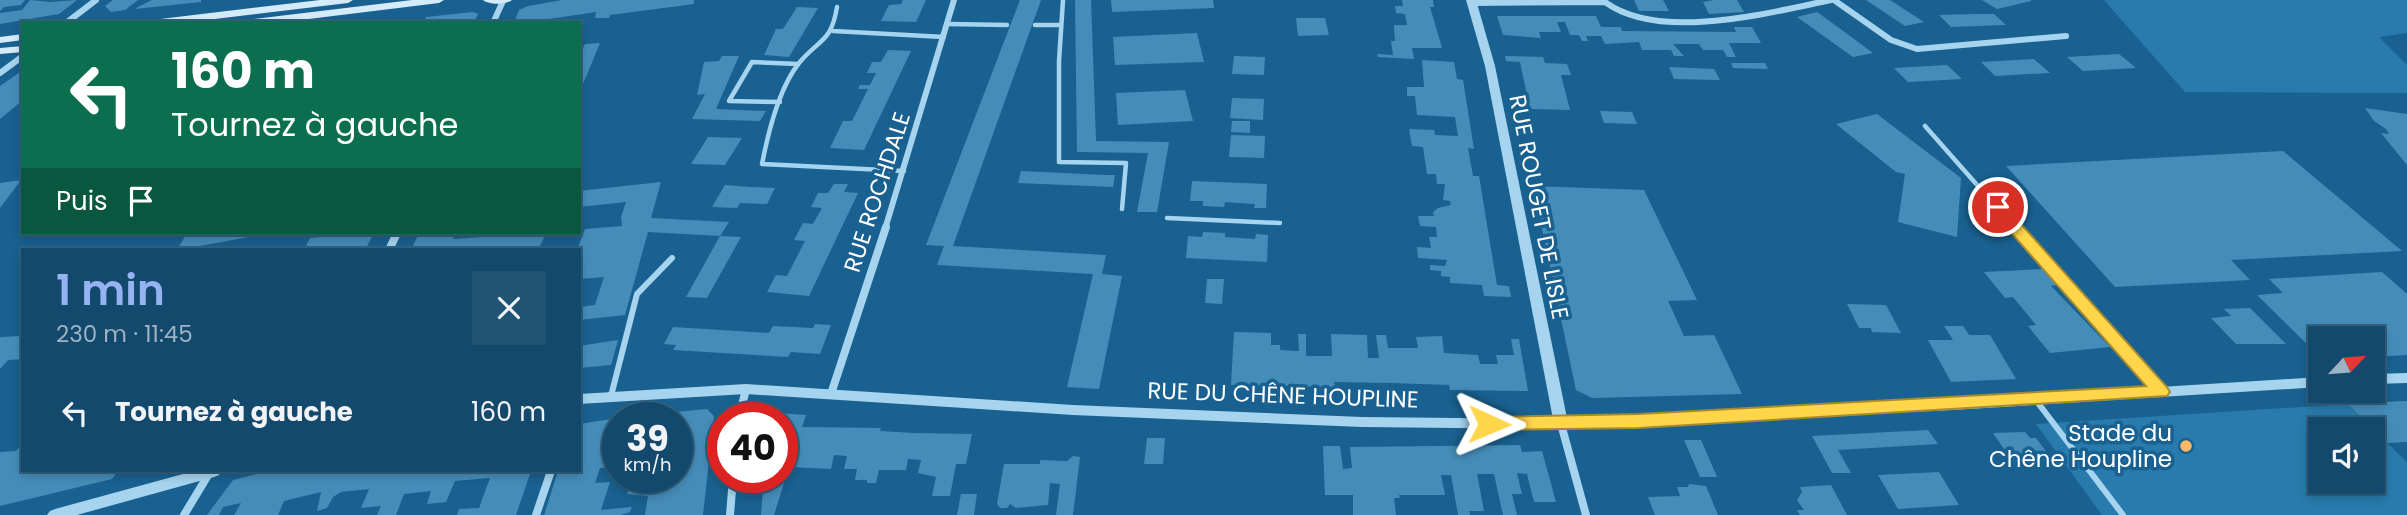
<!DOCTYPE html>
<html lang="fr">
<meta charset="utf-8">
<style>
:root{--surface:#13496c;--page:#205374;--text:#f1f3f6;--muted:#9db2c2;--line:#32617f;--accent:#95b2f1}
body{margin:0;font-family:Poppins,sans-serif;background:var(--page);color:var(--text);height:100vh;display:flex;flex-direction:column;font-size:26px;white-space:nowrap}
*{box-sizing:border-box;margin:0}
p{font-size:23px;color:var(--muted)}
.icon{flex:none;width:38px;height:38px;fill:none;stroke:currentColor;stroke-width:2;stroke-linecap:round;stroke-linejoin:round}
.map{position:relative;flex:1;overflow:hidden}
.drawer{position:absolute;left:21px;top:248px;width:560px;height:224px;display:flex;flex-direction:column;background:var(--surface);border-radius:0px;box-shadow:0 4px 10px #0003,0 0 0 2px var(--line)}
.drawer>*{flex:none}
.hud{position:absolute;left:21px;top:21px;width:560px;height:214px;border-radius:0px;box-shadow:0 4px 10px #0003,0 0 0 2px var(--line);background:#0b6e4f;color:#fff;overflow:hidden}
.needle{width:46px;rotate:64deg}
.buttons{position:absolute;left:2308px;top:326px;display:grid;gap:14px}
.buttons a{display:grid;place-items:center;width:77px;height:77px;border-radius:0px;background:var(--surface);box-shadow:0 4px 10px #0003,0 0 0 2px var(--line);font-size:35px}
.speed{position:absolute;left:602px;top:402px;display:flex;gap:14px;font-size:35px;font-weight:700;text-align:center}
.speed>*{display:grid;place-content:center;width:91px;height:91px;border-radius:50%;background:var(--surface);box-shadow:0 4px 10px #0003,0 0 0 2px var(--line);line-height:1}
.speed small{font-size:18px;font-weight:400}
.speed .limit{border:10px solid #d22;background:#fff;color:#111}
.pin{position:absolute;display:grid;place-items:center;width:60px;height:60px;color:#fff;margin:-30px;border:4px solid #fff;border-radius:50%;box-shadow:0 2px 7px #0007}
.me{position:absolute;width:77px;margin:-38px;rotate:91deg;stroke-linejoin:round;filter:drop-shadow(0 0 5px #0008)}
.turn{display:flex;align-items:center;gap:24px;height:147px;padding:0 35px;font-size:32px}
.turn .icon{width:91px;height:91px;stroke-width:2.5}
.turn b{display:block;font-size:49px;line-height:60px}
.then{display:flex;align-items:center;height:66px;padding:0 35px;background:#0003;gap:14px;font-size:26px}
.round{display:grid;place-items:center;flex:none;width:74px;height:74px;border-radius:0px;background:var(--page)}
.summary{display:flex;align-items:center;justify-content:space-between;height:119px;padding:0 35px}
h1{font-size:42px;font-weight:600;line-height:52px;color:var(--accent)}
ul{padding:0;list-style:none}
li{display:flex;align-items:center;gap:21px;height:91px;padding:0 35px}
li div{flex:1}
li b{display:block;font-size:26px}
li em{font-style:normal}
.map>svg:first-child{display:block}
</style>
<div class="map">
<svg width="2407" height="515" viewBox="0 0 2407 515">
<rect width="100%" height="100%" fill="#196190"/>
<path fill="#287bac" d="M2104 0H2407V33L2379 37 2407 65V93L2185 92Z
M2348 404 2373 429H2320V481H2373V429L2407 462V515H2102L2036 424Z"/>
<path fill="#458db9" d="M0 0H25L21 5 4 7 0 11Z
M30 0 50 2 77 0 59 14 0 24V13L22 10Z
M113 0H138L125 10 111 12 105 6Z
M152 0H201V2L134 9Z
M562 0H694V4L610 15 609 18H595L596 12 549 19 547 23H514L519 10 528 6Z
M903 0H926L916 22 881 21 889 5 901 4Z
M1020 0H1041L953 246 1106 255 1102 274 1122 276 1099 389 1067 387 1093 274 937 265 944 246 926 245Z
M1075 0H1091L1096 141 1169 142 1157 212H1137L1148 153 1077 152Z
M1111 0H1213L1214 8 1112 12Z
M1402 0H1433L1434 7H1430L1442 48H1412L1414 59 1378 57 1377 54 1393 55 1391 41H1395L1394 25H1407L1405 14 1396 13 1395 6H1403Z
M1634 0H1663L1669 11H1639Z
M1714 0H1737L1744 12 1709 14 1703 2Z
M1866 0H1890L1924 22 1905 26Z
M1982 0H2031V1L1997 9Z
M797 7 818 8 789 57 764 55 776 29H783Z
M473 12 478 14 474 23H424L426 17Z
M1817 12 1835 25 1873 53 1853 57 1797 17Z
M1974 14H1994L2006 25 1951 27 1939 15Z
M1497 16H1596L1601 27H1621L1622 31 1736 32 1734 27H1752L1761 43H1729L1736 57H1727L1723 50H1703L1699 44H1673L1684 56H1674L1671 50H1642L1639 42 1605 44 1601 36H1586L1588 41H1582L1579 35H1570L1565 22H1557L1561 32H1539L1541 38 1503 35Z
M1296 18H1325L1329 35 1298 36Z
M1197 33 1204 62 1115 65 1113 37Z
M600 43 586 77 579 92V56L585 44Z
M888 50 911 51 864 150 830 148 843 121H852L868 89H858L860 85H870L876 73H867L872 62H881Z
M2119 54 2136 68 2083 71 2067 57Z
M722 56H739L716 109 766 111 760 121 692 119 705 94 697 95 704 62 719 61Z
M1234 56 1265 57 1264 75 1232 74Z
M1505 56 1543 57 1545 63 1567 64 1571 75H1561L1570 110 1530 109 1520 62 1506 61Z
M2034 59 2050 73 1995 76 1981 62Z
M1422 60 1454 62 1457 79 1463 80 1474 149 1468 148 1473 176H1479L1497 285 1509 286 1511 297 1484 296 1482 285 1450 283V277L1441 276V271L1430 270V265L1445 266 1447 260 1418 258 1417 247 1431 248 1429 237H1437L1436 227 1420 226 1418 216H1434L1433 212 1438 208 1451 205 1450 201 1443 200 1445 184H1437L1436 174H1427L1423 147 1412 146 1409 129 1434 130 1435 135 1458 136 1455 117 1417 115 1415 96H1407V87H1424Z
M1731 63H1765L1768 69 1733 68Z
M1947 65 1962 79 1908 82 1894 68Z
M1669 67 1714 69 1720 80 1674 79Z
M23 70V100L0 119V86Z
M1185 90 1193 121 1118 125 1116 93Z
M1232 98 1264 99 1263 120 1230 118Z
M2365 108 2407 114V165L2381 133 2389 134 2386 129 2374 121Z
M1600 111 1632 112 1637 124 1604 123Z
M1877 114 1961 178 1957 237 1898 222 1905 174 1896 172 1836 124Z
M1232 121H1250V133L1231 132Z
M1231 135 1265 136 1264 158 1229 157Z
M708 137 742 138 725 165 691 164Z
M2283 151 2402 251 2231 260 2250 280 2115 287 2006 166Z
M1021 171 1106 175H1115L1113 187 1018 183Z
M21 180 0 208V183Z
M1192 181 1267 184 1266 208H1254L1255 204 1238 203 1225 202 1224 207 1203 206V201H1190Z
M661 182 651 218 729 222 720 236 741 237 707 298 686 297 720 236 648 232 625 315 579 320V307L595 305 604 277 580 279 577 250 585 229 622 226 621 217 626 202 579 207V191Z
M834 184H848L844 192 858 193 809 296 767 292 776 275 787 276 805 241 794 240 803 223 813 224 822 208 811 207 818 193H828Z
M725 185 750 187 775 188 767 204 740 203 737 208 712 207Z
M1533 186 1644 190 1697 300 1668 301 1684 336 1714 335 1742 394 1592 398 1576 390Z
M1203 232 1225 233V237L1255 239 1256 234 1268 235 1267 262 1186 258 1188 236 1202 237Z
M187 233H266V234L177 250Z
M329 233H374L365 250H304L310 238 328 236Z
M419 233H455L453 239 546 233 538 250H518V248L469 250 470 246 411 250Z
M2042 269 2057 285 2051 286 2110 347 2050 353 2028 326 2036 325 2013 297 2005 298 1984 272Z
M2382 272 2407 294V355L2373 357V338H2320V357L2257 295 2283 293 2269 279Z
M1207 279H1224L1222 304 1205 303Z
M1847 304 1886 305 1901 333 1872 332 1871 328H1859Z
M2250 308 2286 344H2236L2211 318 2231 316 2224 309Z
M815 324 831 325 820 354 791 352 788 357 673 350 676 345 664 344 673 327 769 333 773 326 813 328Z
M1944 326H1963L1969 335H1990L2016 379 1951 382 1928 340H1953Z
M1234 332 1271 333V345H1280V350L1299 351 1298 334H1306V356H1332L1331 334 1367 335 1368 358H1379L1376 335H1386L1388 348H1418L1416 337 1442 336 1444 353 1478 355 1480 364H1498L1496 355H1514L1511 339H1519L1528 391 1450 390 1449 385 1391 383 1334 382 1335 387 1231 385Z
M23 336V359L8 360 0 369V337Z
M618 340 611 365 579 368V346Z
M2404 401H2407V442L2387 443 2348 404Z
M707 409 714 416 703 515H645L648 496 627 494 630 485 623 486 624 480 677 478V418L633 416Z
M777 413 806 415 802 427 881 428 880 431 914 433 972 434 966 464H956L950 496H932L936 477 918 473 921 460 908 459 906 470H879L876 483H867V480H855L857 469H844L847 456 834 455 831 469 789 467 774 515H761L764 478H782V418H768Z
M618 418V466L600 468 595 483 610 482 601 510 632 507 630 512 621 515H544L558 471H579V424Z
M1928 430 1938 444 1838 450 1851 473H1832L1812 436Z
M2025 432 2030 438H2036L2049 455H2043L2049 463 2015 465 1993 433Z
M1147 438H1165L1163 464H1144Z
M1684 440H1701L1717 477H1700Z
M23 443V471H118L112 479 0 506V452L16 451Z
M1520 445 1522 452 1542 451 1556 502H1534L1527 474 1517 473 1522 494H1512L1517 515H1503L1494 474H1477L1484 511H1469L1470 515H1458L1451 475H1441L1445 495H1399L1400 498H1394L1396 515H1353V495H1325L1323 446H1340L1343 469 1352 468 1350 447Z
M1073 456 1080 457 1073 515H1056L1060 484 1050 483 1048 505 1016 508 1010 504 1007 508H1000L997 504 1004 464H1040V460L1067 461Z
M269 471H531L516 515H457L459 509 479 508 490 478 455 481 446 502 427 504 431 491 404 494 396 515H377L381 506 361 508 369 489 341 492 333 497 327 508 317 511 321 492 284 501 278 515H234L241 503 223 507 219 515H207L233 480Z
M1939 472 1959 505 1898 509 1878 475Z
M1689 484 1706 486 1718 515H1655L1648 497 1680 496 1677 487H1688Z
M1831 485 1847 515H1800L1797 510H1804L1797 500 1802 492 1800 487Z
M961 494H977L974 515H957Z"/>
<g fill="none" stroke-linecap="round" stroke-linejoin="round">
<path stroke="#a6d4ef" stroke-width="4.5" d="M1063 0 1059 61V162L1126 163 1122 209
M837 7C831 43 820 38 799 63 779 88 768 133 762 164L904 171
M947 24 1007 25
M1035 25H1060
M833 31 944 37
M780 102 729 101 752 62 798 64
M1925 126 2016 229
M1167 218 1280 223"/>
<path stroke="#a6d4ef" stroke-width="6" d="M2015 227 2161 392
M611 396 637 294 672 258
M2035 399 2123 515"/>
<path stroke="#a6d4ef" stroke-width="6" d="M1834 0 1891 40 1917 49 2066 36
M1472 3 1605 2C1660 42 1768 13 1831 0
M66 23 96 0
M493 23 503 1
M0 73 23 56
M885 229 954 0"/>
<path stroke="#a6d4ef" stroke-width="8" d="M389 250 397 233
M831 394 886 227
M739 418 746 389
M1561 424 1586 515
M184 515 210 472
M536 515 551 471
M730 515 733 478"/>
<path fill="#a6d4ef" fill-rule="evenodd" d="M1466 0H1476L1495 66 1567 418 1952 400 2320 377V387L1952 410 1561 429 1362 427 1073 415 746 394 579 404V394L746 384 1073 405 1362 417 1553 419 1485 66Z
M2407 373V383L2373 384V374Z
M194 471H221L219 475 214 477 77 515H47L50 511 55 509Z"/>
<path fill="#d4ebfa" fill-rule="evenodd" d="M320 0H353L348 3 182 23H147L152 20Z
M412 0H444L439 3 276 23H241L246 20Z
M483 0H512C506 5 489 5 483 0Z
M23 34V40L0 43V37Z
M23 46V52L0 54V48Z"/>
</g>
<path fill="#ffd54a" stroke="#a68a30" stroke-width="2" d="M1998 203 2003 204 2167 387 2170 392 2167 396 1639 428 1489 430 1480 424 1489 417 1639 414 2146 386 1992 211V204Z"/>
<circle fill="#ffb864" stroke="#196190" stroke-width="2.5" cx="2186" cy="446" r="7"/>
<g text-anchor="middle" dominant-baseline="central" stroke-width="7" stroke-linejoin="round" paint-order="stroke">
<g font-size="23" fill="#fff" stroke="#196190">
<text transform="translate(877 192) rotate(-72)">RUE ROCHDALE</text>
<text transform="translate(1539 207) rotate(79)">RUE ROUGET DE LISLE</text>
<text transform="translate(1283 395) rotate(2)">RUE DU CHÊNE HOUPLINE</text>
</g>
<g font-size="23" fill="#fff" stroke="#196190" text-anchor="end">
<text x="2172" y="433">Stade du<tspan x="2172" dy="26">Chêne Houpline</tspan></text>
</g>
</g>
</svg>
<div class="buttons">
<a><svg class="needle" viewBox="-14 -14 28 28"><path d="M0-13l5 13h-10z" fill="#e53935"/><path d="M0 13l5-13h-10z" fill="#9db2c2"/></svg></a>
<a><svg class="icon" aria-label="sound" viewBox="0 0 24 24"><path d="M4 9h4l5-4v14l-5-4H4zM17 9q2 3 0 6"/></svg></a>
</div>
<div class="speed"><div>39<small>km/h</small></div><div class="limit">40</div></div>
<div class="pin" style="left:1998px;top:207px;background:#d93025"><svg class="icon" aria-label="arrive" viewBox="0 0 24 24"><path d="M6 21V4h12l-3 4 3 4H6"/></svg></div>
<svg class="me" style="left:1489px;top:424px" viewBox="-20 -20 40 40"><path d="M0-17L14 15 0 8-14 15z" fill="#ffd54a" stroke="#fff" stroke-width="4"/></svg>
<div class="hud">
<div class="turn"><svg class="icon" aria-label="left" viewBox="0 0 24 24"><path d="M17 20v-9H6M10 6l-5 5 5 5"/></svg><div><b>160 m</b>Tournez à gauche</div></div>
<div class="then">Puis<svg class="icon" aria-label="arrive" viewBox="0 0 24 24"><path d="M6 21V4h12l-3 4 3 4H6"/></svg></div>
</div>
<section class="drawer">
<div class="summary"><div><h1>1 min</h1><p>230 m · 11:45</p></div><a class="round"><svg class="icon" aria-label="close" viewBox="0 0 24 24"><path d="M6 6l12 12M18 6L6 18"/></svg></a></div>
<ul>
<li><svg class="icon" aria-label="left" viewBox="0 0 24 24"><path d="M17 20v-9H6M10 6l-5 5 5 5"/></svg><div><b>Tournez à gauche</b></div><em>160 m</em></li>
</ul>
</section>
</div>
